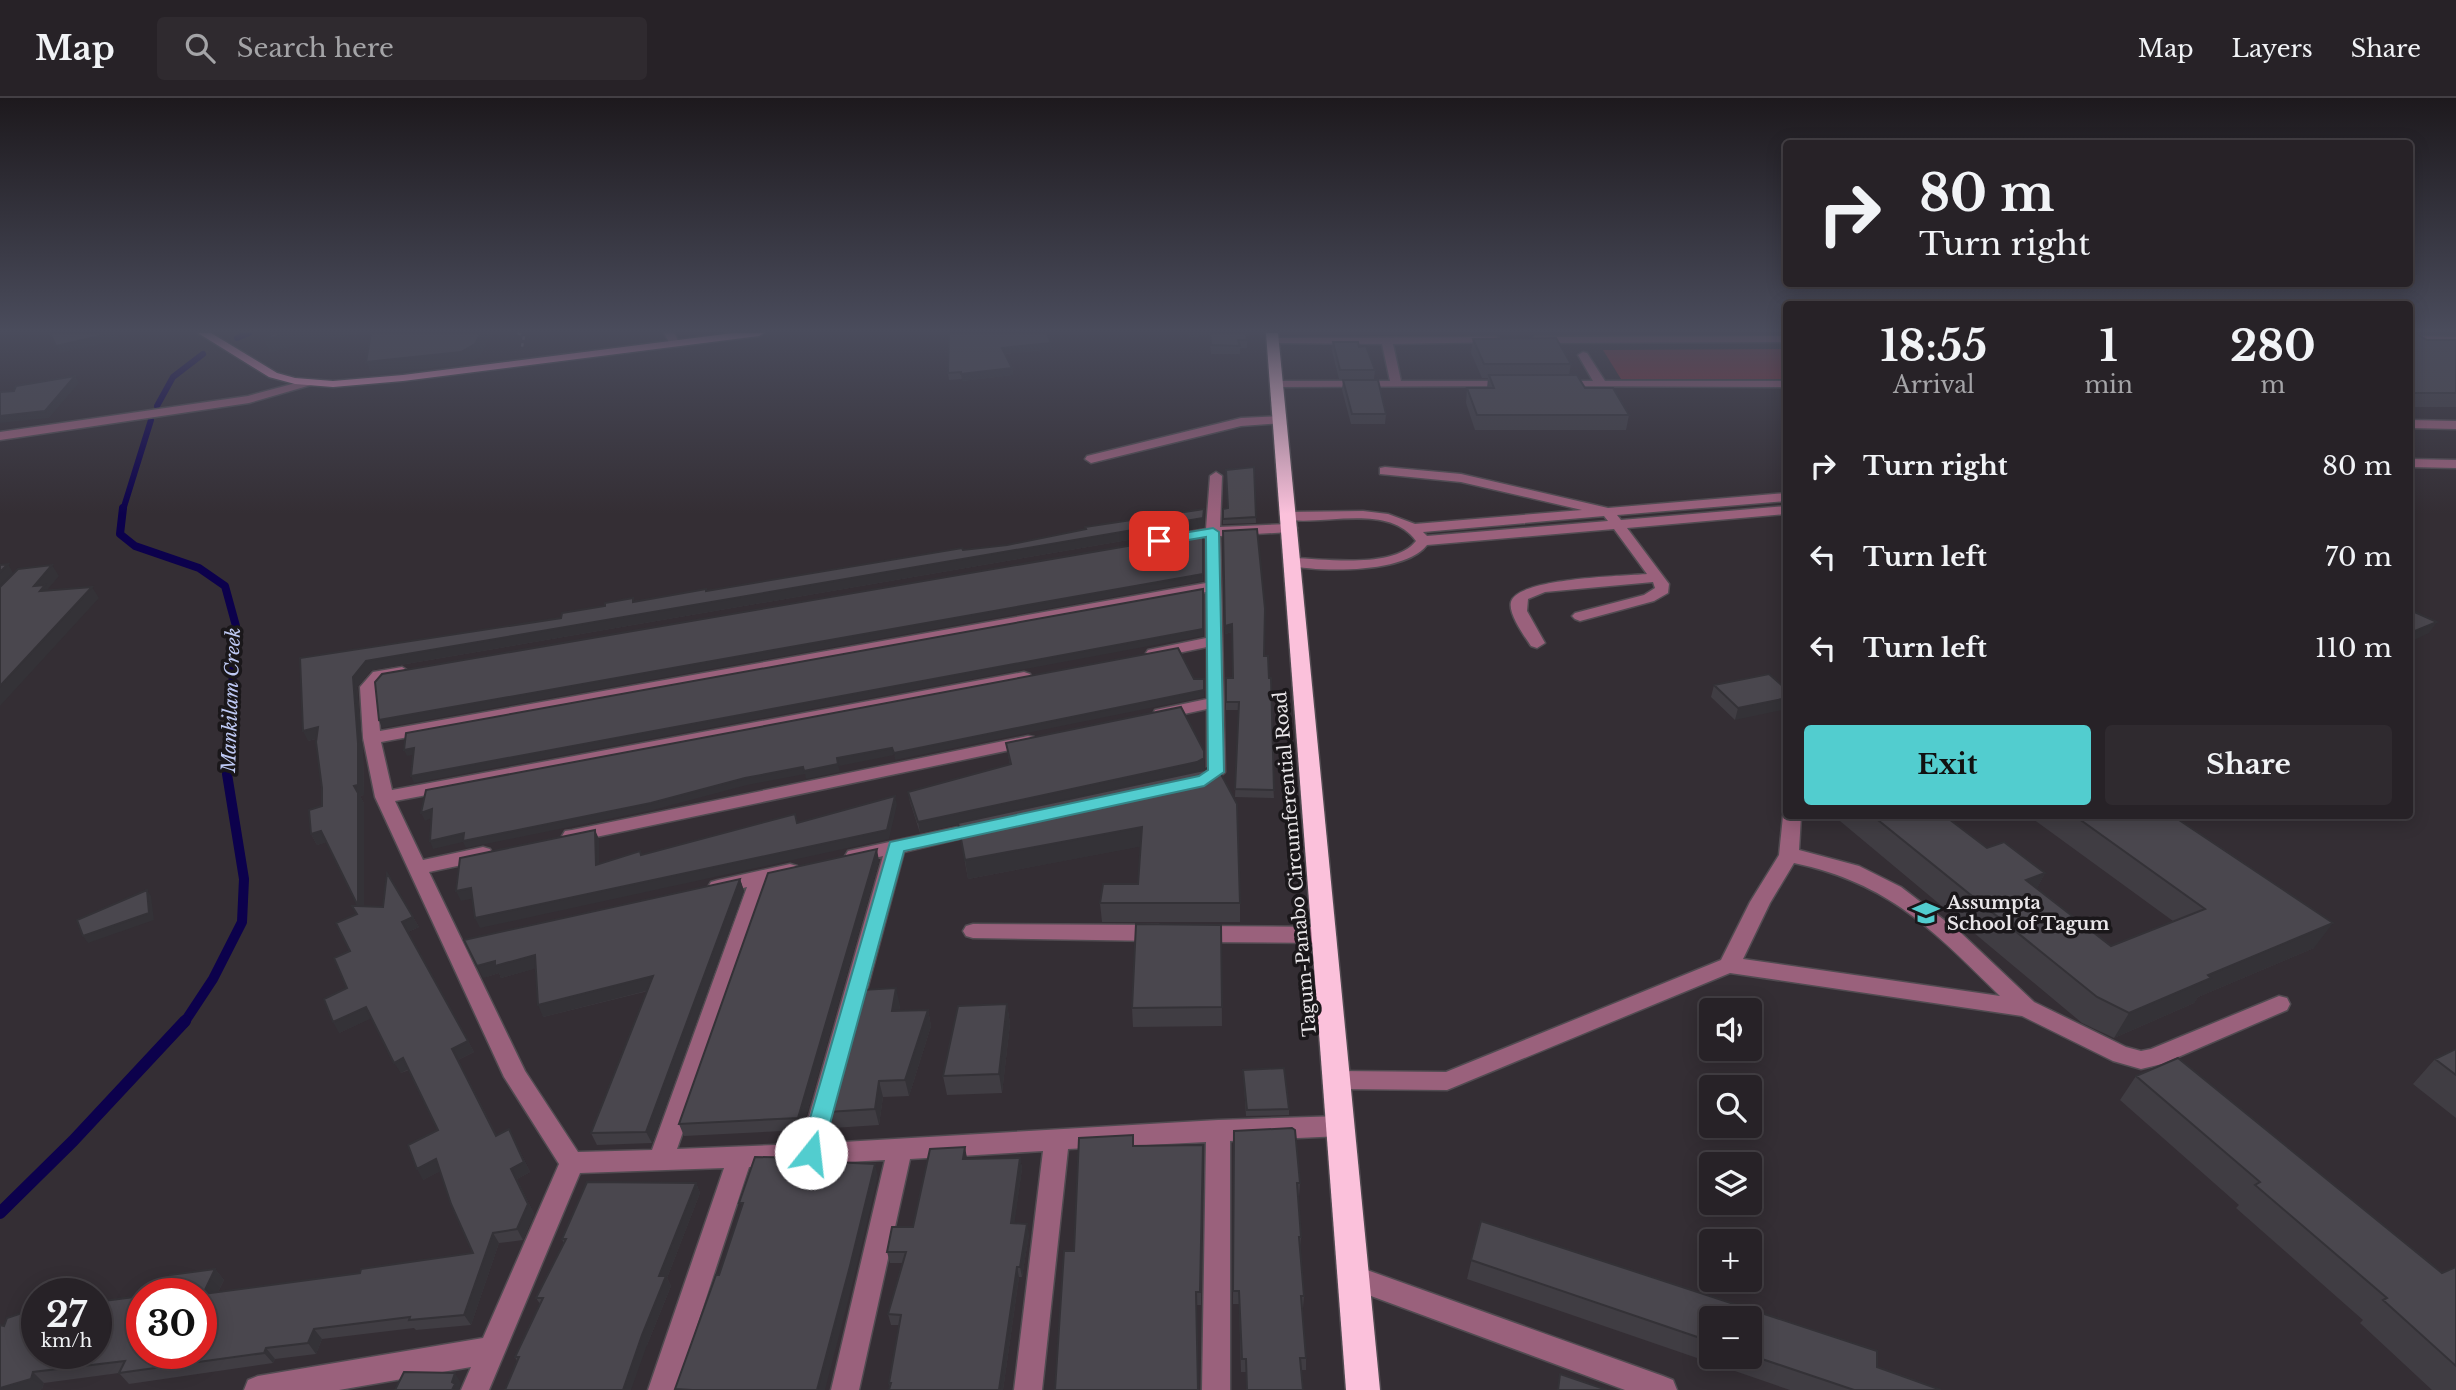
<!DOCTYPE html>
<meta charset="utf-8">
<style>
:root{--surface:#272227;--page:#2f2a2f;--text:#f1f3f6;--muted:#a4a4a7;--line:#433f44;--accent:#52cdcf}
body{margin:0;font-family:"Libre Baskerville",serif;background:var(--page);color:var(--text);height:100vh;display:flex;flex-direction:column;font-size:26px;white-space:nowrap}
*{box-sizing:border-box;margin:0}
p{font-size:23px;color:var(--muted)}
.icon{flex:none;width:38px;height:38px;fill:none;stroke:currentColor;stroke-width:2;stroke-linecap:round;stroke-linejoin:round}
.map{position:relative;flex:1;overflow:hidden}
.drawer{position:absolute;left:1783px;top:203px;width:630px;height:518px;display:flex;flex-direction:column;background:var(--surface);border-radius:7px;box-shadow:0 4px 18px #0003,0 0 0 2px var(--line)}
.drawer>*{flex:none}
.hud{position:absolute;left:1783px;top:42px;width:630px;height:147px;border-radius:7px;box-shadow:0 4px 18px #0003,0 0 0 2px var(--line);background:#272227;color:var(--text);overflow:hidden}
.buttons{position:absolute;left:1699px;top:900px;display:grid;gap:14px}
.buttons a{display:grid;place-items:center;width:63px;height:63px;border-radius:7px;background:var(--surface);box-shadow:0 4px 18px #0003,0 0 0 2px var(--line);font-size:35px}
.speed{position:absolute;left:21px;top:1180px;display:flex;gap:14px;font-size:35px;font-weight:700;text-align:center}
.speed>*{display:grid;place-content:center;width:91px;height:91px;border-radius:50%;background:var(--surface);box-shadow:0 4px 18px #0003,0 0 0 2px var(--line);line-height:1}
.speed small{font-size:18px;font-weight:400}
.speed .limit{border:10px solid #d22;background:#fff;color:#111}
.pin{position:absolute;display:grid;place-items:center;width:60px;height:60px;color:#fff;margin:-30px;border-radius:14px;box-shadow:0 4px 10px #0006}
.me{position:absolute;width:77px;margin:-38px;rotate:16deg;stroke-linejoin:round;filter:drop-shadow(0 0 5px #0008)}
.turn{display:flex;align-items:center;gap:24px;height:147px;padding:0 21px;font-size:32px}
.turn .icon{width:91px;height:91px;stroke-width:2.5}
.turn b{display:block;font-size:49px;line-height:60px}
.eta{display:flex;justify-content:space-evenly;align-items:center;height:119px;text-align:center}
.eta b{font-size:42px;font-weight:700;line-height:49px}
.button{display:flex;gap:14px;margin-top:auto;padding:14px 21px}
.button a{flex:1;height:80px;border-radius:7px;background:var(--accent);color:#111;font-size:28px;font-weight:700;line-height:80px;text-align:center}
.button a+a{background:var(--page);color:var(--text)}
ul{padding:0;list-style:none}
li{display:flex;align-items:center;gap:21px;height:91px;padding:0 21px}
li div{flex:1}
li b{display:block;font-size:26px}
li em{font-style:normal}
header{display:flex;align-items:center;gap:42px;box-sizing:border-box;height:98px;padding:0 35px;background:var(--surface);border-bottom:2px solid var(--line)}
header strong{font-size:33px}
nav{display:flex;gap:38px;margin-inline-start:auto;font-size:24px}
.search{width:490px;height:63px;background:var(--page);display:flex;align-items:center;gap:18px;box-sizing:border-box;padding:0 24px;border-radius:7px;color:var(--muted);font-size:26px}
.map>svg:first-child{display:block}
</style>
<header>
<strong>Map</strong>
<div class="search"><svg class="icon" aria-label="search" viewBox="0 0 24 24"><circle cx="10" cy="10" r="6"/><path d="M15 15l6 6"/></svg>Search here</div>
<nav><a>Map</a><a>Layers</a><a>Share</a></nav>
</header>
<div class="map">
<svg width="2456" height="1292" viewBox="0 0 2456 1292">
<rect width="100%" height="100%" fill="#342e34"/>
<path fill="#862f3a" d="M1787 251V281H1621L1603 252Z"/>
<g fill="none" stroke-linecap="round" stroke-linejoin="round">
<path stroke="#0c014c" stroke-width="6" d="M237 240 249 235
M157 308 173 279 203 256
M123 412 151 322"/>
<path stroke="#0c014c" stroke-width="8" d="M123 410 120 436 135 448 199 470 225 488 236 528 229 637"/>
<path stroke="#0c014c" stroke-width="10" d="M184 925 213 881 242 824 244 781 227 676 229 635"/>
<path stroke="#0c014c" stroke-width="12" d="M0 1115 73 1043 185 923"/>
<defs>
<path id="minor" d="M664 235H674L680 246 679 248H671Z
M1787 238V244L1535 245 1530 242 1535 239Z
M2410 238 2456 239V245L2410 244Z
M1496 239 1501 242 1500 244 1393 246 1401 283H1510L1516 286 1514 288 1277 289 1271 286 1277 283H1390L1382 246 1269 245V241L1273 240Z
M1583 254 1587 255 1605 283H1787V289L1555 288 1553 286 1559 283H1593L1578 257Z
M307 282 313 285 311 287 249 305 0 342V334L248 298Z
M1280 318 1286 322 1284 325 1241 328 1091 365 1085 361 1087 358 1241 320Z
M2410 322 2456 323V331L2410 330Z
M2410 361 2456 362V370L2410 369Z
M1385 369 1461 376 1608 410 1787 395V403L1617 417 1621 422 1787 408V416L1627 430 1669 486 1668 495 1654 503 1580 523 1575 521 1572 518 1575 515 1644 497 1655 490 1653 484 1545 494 1528 501 1527 513 1545 545 1537 550 1531 548C1525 539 1508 516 1511 504 1517 480 1623 478 1647 476L1614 431 1427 447C1406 475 1321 475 1288 467L1286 464 1293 460C1326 461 1394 471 1416 443 1388 404 1322 429 1283 421L1281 418 1288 414 1363 413 1388 416 1415 426 1582 412 1461 384 1380 376V370ZM1604 418 1608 423 1427 438 1423 434Z
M1216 374 1222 378 1220 429 1290 426 1297 430 1290 434 1220 438 1225 674 1210 687 1204 689 1195 683 1207 672V611L1161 621 1153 616 1155 612 1207 601V549L1154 560 1146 555 1148 552 1206 540V494L381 644 392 692 1024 574 1030 576 1032 579 1024 584 395 703 423 762 483 749 490 751 493 756 490 761 429 774 525 973 578 1054 652 1052 747 789 718 796 711 794 708 789 711 784 718 782 790 766 797 768 800 773 797 778 769 785 677 1051 801 1046 883 758 855 765 848 763 845 758 848 753 981 724 988 726 990 730 988 734 904 754 826 1045 1218 1022 1342 1018 1350 1021 1354 1028 1350 1035 1342 1038 1230 1043V1292H1202L1206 1044 1068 1051 1042 1292H1014L1043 1053 910 1061 859 1292H831L885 1062 749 1069 676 1292H648L724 1070 580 1075 489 1292H461L471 1269 339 1292H244L248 1282 258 1278 483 1240 559 1066 504 979 375 699 363 640 360 589 373 574 402 569 410 574 408 577 384 581 376 590 380 633 1206 485V439L1181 443 1174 439 1176 436 1206 431 1210 378Z
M1028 638 1034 639 1037 643 1034 647 572 744 565 743 562 738 565 733 572 732Z
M1787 713V718H1801L1799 752 1859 768 1901 789 1961 835 2034 904 2126 949 2141 953 2151 951 2279 898 2287 900 2290 906 2287 912 2162 966 2141 971 2113 963 2022 918 1730 875 1447 992 1338 991 1330 989 1326 982 1330 975 1338 973 1446 974 1721 862 1750 804 1779 757 1783 718ZM1794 765C1889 785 1933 832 2000 898L1743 861 1770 805Z
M973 826 1158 827 1165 830 1168 835 1165 840 1158 843 973 840 966 838 963 833 966 828Z
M1197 828 1325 829 1332 832 1335 837 1332 842 1325 845 1197 844 1190 841 1187 836 1190 831Z
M1353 1167 1663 1278 1673 1282 1677 1292H1625L1344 1188 1340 1179 1344 1170Z"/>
<path id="major" d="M198 235H211L277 275 295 280 333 283 403 277 733 235H764L759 238 403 283 333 289 295 286 269 279Z"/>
<path id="highway" d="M1266 235H1278L1380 1292H1346Z"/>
</defs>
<use href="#minor" stroke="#514b51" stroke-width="3"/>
<use href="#major" stroke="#514b51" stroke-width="3"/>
<use href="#highway" stroke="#514b51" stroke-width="3"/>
<path stroke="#726d72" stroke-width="2.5" stroke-dasharray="3.5 3.5" stroke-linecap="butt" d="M518 235 524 238 522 249"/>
<use href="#minor" fill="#9a617c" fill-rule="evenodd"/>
<use href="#major" fill="#f697c4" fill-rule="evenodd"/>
<use href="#highway" fill="#fbc1db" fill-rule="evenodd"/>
</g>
<path fill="#403d43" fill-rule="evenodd" d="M949 235 1052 251 1005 256 1012 270 1013 277 962 283V281L949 282 948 275Z
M1188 235H1249V238H1247V250H1240V256H1211L1209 237 1189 239Z
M2410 235 2427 242H2456V309H2410Z
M1473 241 1571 266 1569 277 1585 290 1629 317 1626 332H1475L1466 305 1467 290H1487L1488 280H1482L1471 255Z
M1333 244 1359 249 1375 272 1374 281H1339L1332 253Z
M1343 282 1386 316 1385 326H1351L1342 292Z
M1254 369 1256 425 1223 426V411L1228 410Z
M1204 420V429L371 572 357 589 363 655 364 697 360 698 364 705V808L413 819 419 829 408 834 474 954 458 962 497 1038 509 1031 530 1074 517 1081 534 1116 523 1142 499 1145 471 1227 416 1232 414 1230 322 1241 316 1256 275 1261 273 1265 129 1286 119 1275 44 1285 42 1291 39 1292H0V1227L142 1255 215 1171 224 1182 218 1194 360 1175 473 1155 440 1073 423 1082 438 1032 409 972 401 975 371 920 339 935 347 890 350 853 358 808 326 744 317 747 311 736 322 708V690L316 641 308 643 300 560 561 520 633 500 634 503 706 493 963 452 1007 447 1085 431V429Z
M1223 433 1264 558 1274 700 1235 699 1239 612H1226V588L1233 580 1232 534 1225 536Z
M1769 576 1735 622 1711 599 1714 587Z
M1006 645 1204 653V670L1200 673 1240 805V824H1102L1100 805 1138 786 1141 748 968 781 958 726 920 735 910 704 908 694 1010 667Z
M1834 718H1957L1949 720 1987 750 2045 775 2037 790 2111 848 2173 823 2029 718H2173L2314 850 2198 899 2194 905 2114 940 2082 925Z
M879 763 802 1032 684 1038 679 1026Z
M740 781 744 793 652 1045 597 1047 591 1035 648 893 543 919 536 870 501 880 499 875 483 880Z
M1221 827 1222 928 1133 929 1132 910Z
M1007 906 1010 926 1002 995 947 997 943 978Z
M900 907 899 913 928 912 931 928 909 998 883 999 879 1027 833 1030 828 1014Z
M2456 951V1020L2413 986 2435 961Z
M1243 972 1289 1011V1017L1246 1018Z
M2136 978 2442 1175 2456 1169V1292H2432L2360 1225 2363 1222 2236 1110 2239 1107 2120 1002Z
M1234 1033 1300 1085 1299 1098H1298L1301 1139 1300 1152 1304 1198 1303 1210H1302L1306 1260V1272H1301L1303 1292H1246V1274H1241L1239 1206H1233Z
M1134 1048 1203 1060 1201 1207H1196Z
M1020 1060 1022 1071 1014 1125 1029 1136 1022 1179H1019L1003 1292H889L890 1289 889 1285 899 1227H891L888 1216 902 1165H890L887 1154 913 1129 967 1061Z
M696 1085 700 1095 667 1180 671 1188 647 1247 517 1263 515 1259 540 1206 536 1200 564 1146 562 1141Z
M1481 1123 1877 1253V1269L1941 1292H1790L1467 1181ZM1712 1220H1750V1258H1712Z"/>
<path fill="#343237" d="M113 235H117L120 242 60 255 56 248Z
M288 235H358L305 247 304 244 270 255 264 242Z
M481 235H492L480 259 466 266 372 277 366 264Z
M1188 235H1209V237L1189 239Z
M1051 245 1052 251 1002 256V250Z
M1012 270 1013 277 962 283 961 276Z
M75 278 79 285 49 320 0 325V318Z
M1204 411V429L371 572 357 589 363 655 364 697 360 698 364 705V818L358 808 354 688 353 579 366 563Z
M1203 435V483L382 630 379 622Z
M8 466 15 478 0 493V474Z
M52 467 59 478 48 491 52 498 47 504 34 488Z
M92 489 99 500 0 608V588Z
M1203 491V538L414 685 411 678Z
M2437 524 2429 535 2410 544V535Z
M1232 526V534L1225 536V528Z
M1204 592V599L895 662 894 655Z
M1787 600V611L1735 622 1738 610Z
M318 629 323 639 308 643 303 633Z
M414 650 417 656 407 658 404 652Z
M892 650 894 657 839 668 837 660Z
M1204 660V670L1197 675 920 735 918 724Z
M838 666 840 674 806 681 805 676 747 687 653 712 466 750 463 744 433 751 430 743 464 735 803 669Z
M895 698 897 707 889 741 480 830 475 820Z
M432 711 436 718 425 723 421 715Z
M1142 729 1143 748 968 781 965 762Z
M595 732 599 741V776L596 767Z
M321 733 327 744 317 747 311 736Z
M877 751 879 763 802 1032 798 1020Z
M2045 775 2032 800 2026 782Z
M740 781 744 793 652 1045 646 1034Z
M471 790 475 800 461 803 456 793Z
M147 792 151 798 154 822 88 845 83 838Z
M413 819 419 829 408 834 402 824Z
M2333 825 2314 850 2198 899 2194 905 2114 940 2129 915 2208 877Z
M535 857 541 869 501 880 499 875 483 880 477 868 495 863Z
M653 878 658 890 543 919 538 907Z
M896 890 900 907 896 929 892 913Z
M1007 906 1010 926 1002 995 999 976Z
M366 909 372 920 339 935 333 924Z
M928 912 931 928 909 998 905 982Z
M468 943 474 954 458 962 452 951Z
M403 960 409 971 401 975 394 965Z
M879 983 883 999 879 1027 875 1011Z
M509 1031 530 1074 517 1081 534 1116 523 1142 517 1131 511 1071Z
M965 1049 967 1060 963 1061Z
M1020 1060 1022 1071 1013 1136 1011 1125Z
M436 1061 443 1072 423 1082 417 1071Z
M875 1066 878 1078 854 1180 825 1292H817Z
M696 1085 700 1095 667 1180 671 1188 647 1247 631 1292H623L659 1178Z
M1027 1126 1029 1136 1022 1179 1020 1169Z
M493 1135 499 1145 471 1227 464 1217Z
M1017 1169 1019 1179 1003 1292H999Z
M215 1171 224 1182 212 1206 203 1196Z
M314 1231 322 1241 316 1256 308 1245Z
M266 1250 275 1261 273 1265 264 1255Z
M33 1274 44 1285 42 1291 39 1292H0V1290Z
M455 1275 461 1285 459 1292H452V1284Z"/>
<path fill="#4a474e" stroke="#343237" stroke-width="2" d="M50 235H113L56 248Z
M273 235H288L264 242Z
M371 235H481L475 246 461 254 366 264Z
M949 235H1047L1051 245 1002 250 1012 270 961 276V274L948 275Z
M1210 235H1246L1247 242H1238L1240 248 1211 247Z
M2410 235H2415L2427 242H2456V295H2412L2410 294Z
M1556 240 1571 266H1484L1473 241Z
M1333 244H1358L1359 249 1366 248 1375 272H1340Z
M1489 277H1577L1585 290H1613L1629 317H1477L1467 290H1494Z
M75 278 45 313 0 318V294L14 293 16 288Z
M1343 282H1378L1386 316H1352Z
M1254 369 1256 419 1223 421V411L1228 410 1226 372Z
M1204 411 1203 420 366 563 353 579 358 645V687L354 688 358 695V808L383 809 387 775 413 819 402 824 468 943 452 951 496 1038 509 1031 524 1064 511 1071 528 1106 517 1131 493 1135 464 1217 409 1222 410 1219 314 1231 308 1245 266 1250 264 1255 119 1275 125 1263 33 1274 31 1281 0 1290V1227L4 1228 7 1220 37 1210V1255H96V1204L142 1198V1255H201V1195H161L170 1177 215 1171 203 1196 360 1175 361 1171 473 1155 451 1106 436 1061 417 1071 408 1047 438 1032 403 960 394 965 366 909 333 924 324 901 347 890 334 860 350 853 336 825 357 816 352 808H358L321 733 311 736 309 712 322 708V690L316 644 318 629 303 633 300 560 561 520 562 515 605 508V505L633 500V504L706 491V493L962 450 963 452 1007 447 1086 431 1085 429Z
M1257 431 1265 511 1264 558H1268L1269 580H1271L1274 692 1235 691 1239 604H1226V580H1233L1232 526 1225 528 1223 433Z
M1203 435V476L379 622 375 584 382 576Z
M8 466 0 474V467Z
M52 467 34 488 45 487 40 493 92 489 0 588V489L18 471Z
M1203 491V531L411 678 414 650 404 652 406 635Z
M2410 512 2437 524 2410 535Z
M1178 550 1194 581H1204V592L894 655 892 650 837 660 838 666 804 673 803 669 745 680 651 705 463 743 464 735 430 743 432 711 421 715 426 692Z
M1769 576 1787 592V600L1738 610 1714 587Z
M1181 609 1204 653V660L1197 664 918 724 908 694 1011 666 1006 645Z
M1215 665 1237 706 1240 805H1100L1103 786H1138L1142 729 965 762 958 725 1204 672Z
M895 698 887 732 475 820 471 790 456 793 460 760 595 732 596 767 640 753 641 757 795 716 797 725Z
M1873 718H1945L1987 750 2004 744 2045 775 2026 782 2111 848 2205 811 2075 718H2173L2333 825 2208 877 2211 880 2129 915 2097 899Z
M877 751 798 1020 679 1026 768 775Z
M740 781 646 1034 591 1035 653 878 538 907 535 857 495 868V863L477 868 464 842Z
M147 792 149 815 83 838 77 822Z
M1136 826 1221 827 1222 909 1132 910Z
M896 890 892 913 928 912 905 982 879 983 875 1011 828 1014 861 892Z
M1007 906 999 976 943 978 958 908Z
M2456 951V977L2435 961Z
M2178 960 2442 1175 2456 1169V1268L2383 1202 2387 1200 2255 1087 2260 1084 2136 978Z
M1284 970 1289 1011 1247 1012 1243 972Z
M1292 1030 1295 1032 1300 1085H1297L1301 1139H1299L1304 1198H1301L1306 1260H1300L1303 1292H1247L1246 1261H1242L1239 1193H1233L1234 1033Z
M1133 1037V1048L1203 1047 1200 1194H1196L1198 1292H1055L1064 1153H1074L1079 1040Z
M965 1049 963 1061 1020 1060 1011 1125 1027 1126 1020 1169H1017L999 1292H889L891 1285H889L901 1217 888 1216 906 1154H887L892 1129H913L930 1051Z
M755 1059 814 1060 813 1063 875 1066 850 1168 817 1292H692L675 1291 716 1177H719L743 1105H739Z
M587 1084 696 1085 659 1178H666L642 1237 623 1292H505L519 1259H515L543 1200H536L566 1141H562Z
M1481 1123 1877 1253V1269L1941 1292H1854L1750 1257V1220H1712V1244L1471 1162Z
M404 1274 455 1275 452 1284 455 1286 452 1292H395Z
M1560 1276 1607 1292H1558Z"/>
<linearGradient id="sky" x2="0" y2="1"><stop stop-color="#1d191d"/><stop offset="0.56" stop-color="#4a4c5c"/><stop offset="1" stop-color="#4a4c5c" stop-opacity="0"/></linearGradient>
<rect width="2456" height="416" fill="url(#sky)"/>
<path fill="#52cdcf" stroke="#358587" stroke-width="2" d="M1213 430 1219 434 1224 674 1204 688 904 753 822 1055 819 1062 811 1065 803 1062 800 1055 890 744 1199 678 1208 672 1206 439 1159 447 1152 443 1159 439Z"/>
<defs>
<symbol id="school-bare" viewBox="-9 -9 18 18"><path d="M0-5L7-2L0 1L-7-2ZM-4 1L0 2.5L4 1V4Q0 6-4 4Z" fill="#52cdcf" stroke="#1a171a" stroke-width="2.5" paint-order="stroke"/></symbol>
</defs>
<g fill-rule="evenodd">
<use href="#school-bare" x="1907" y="796" width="38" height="38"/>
</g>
<g text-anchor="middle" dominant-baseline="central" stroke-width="7" stroke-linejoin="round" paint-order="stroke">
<g font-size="18" fill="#e9e6e9" stroke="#1a171a">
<text transform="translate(1295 766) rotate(-95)">Tagum-Panabo Circumferential Road</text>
</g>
<g font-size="18" font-weight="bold" fill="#e9e6e9" stroke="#1a171a" text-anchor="start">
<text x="1947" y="805">Assumpta<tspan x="1947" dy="21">School of Tagum</tspan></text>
</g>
<g font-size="19" font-style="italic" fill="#bec9f4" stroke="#1a171a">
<text transform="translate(231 602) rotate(-88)">Mankilam Creek</text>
</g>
</g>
</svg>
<div class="buttons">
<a><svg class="icon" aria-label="sound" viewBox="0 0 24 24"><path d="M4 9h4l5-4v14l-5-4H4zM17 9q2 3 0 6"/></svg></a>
<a><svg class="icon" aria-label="search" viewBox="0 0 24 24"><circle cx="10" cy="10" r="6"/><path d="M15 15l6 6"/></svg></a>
<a><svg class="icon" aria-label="layers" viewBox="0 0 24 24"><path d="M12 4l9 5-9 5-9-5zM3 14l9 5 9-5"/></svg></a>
<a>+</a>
<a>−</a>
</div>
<div class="speed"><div>27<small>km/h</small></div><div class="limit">30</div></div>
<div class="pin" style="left:1159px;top:443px;background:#d93025"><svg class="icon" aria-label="arrive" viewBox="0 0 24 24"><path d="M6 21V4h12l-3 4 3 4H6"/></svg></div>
<svg class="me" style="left:811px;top:1055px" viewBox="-20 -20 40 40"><circle r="19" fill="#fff"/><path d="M0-13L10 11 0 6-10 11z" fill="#52cdcf"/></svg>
<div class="hud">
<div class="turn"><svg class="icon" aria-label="right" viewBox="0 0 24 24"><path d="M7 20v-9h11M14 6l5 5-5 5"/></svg><div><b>80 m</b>Turn right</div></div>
</div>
<section class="drawer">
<div class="eta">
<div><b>18:55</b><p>Arrival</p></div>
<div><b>1</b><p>min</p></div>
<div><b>280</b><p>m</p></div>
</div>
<ul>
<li><svg class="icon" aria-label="right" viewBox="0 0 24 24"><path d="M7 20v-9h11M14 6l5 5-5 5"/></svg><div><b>Turn right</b></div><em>80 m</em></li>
<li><svg class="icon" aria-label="left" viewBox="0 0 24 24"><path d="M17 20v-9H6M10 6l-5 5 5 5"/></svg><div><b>Turn left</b></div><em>70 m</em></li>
<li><svg class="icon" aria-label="left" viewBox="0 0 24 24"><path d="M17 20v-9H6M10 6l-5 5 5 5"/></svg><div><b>Turn left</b></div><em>110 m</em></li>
</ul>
<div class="button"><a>Exit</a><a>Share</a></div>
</section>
</div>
